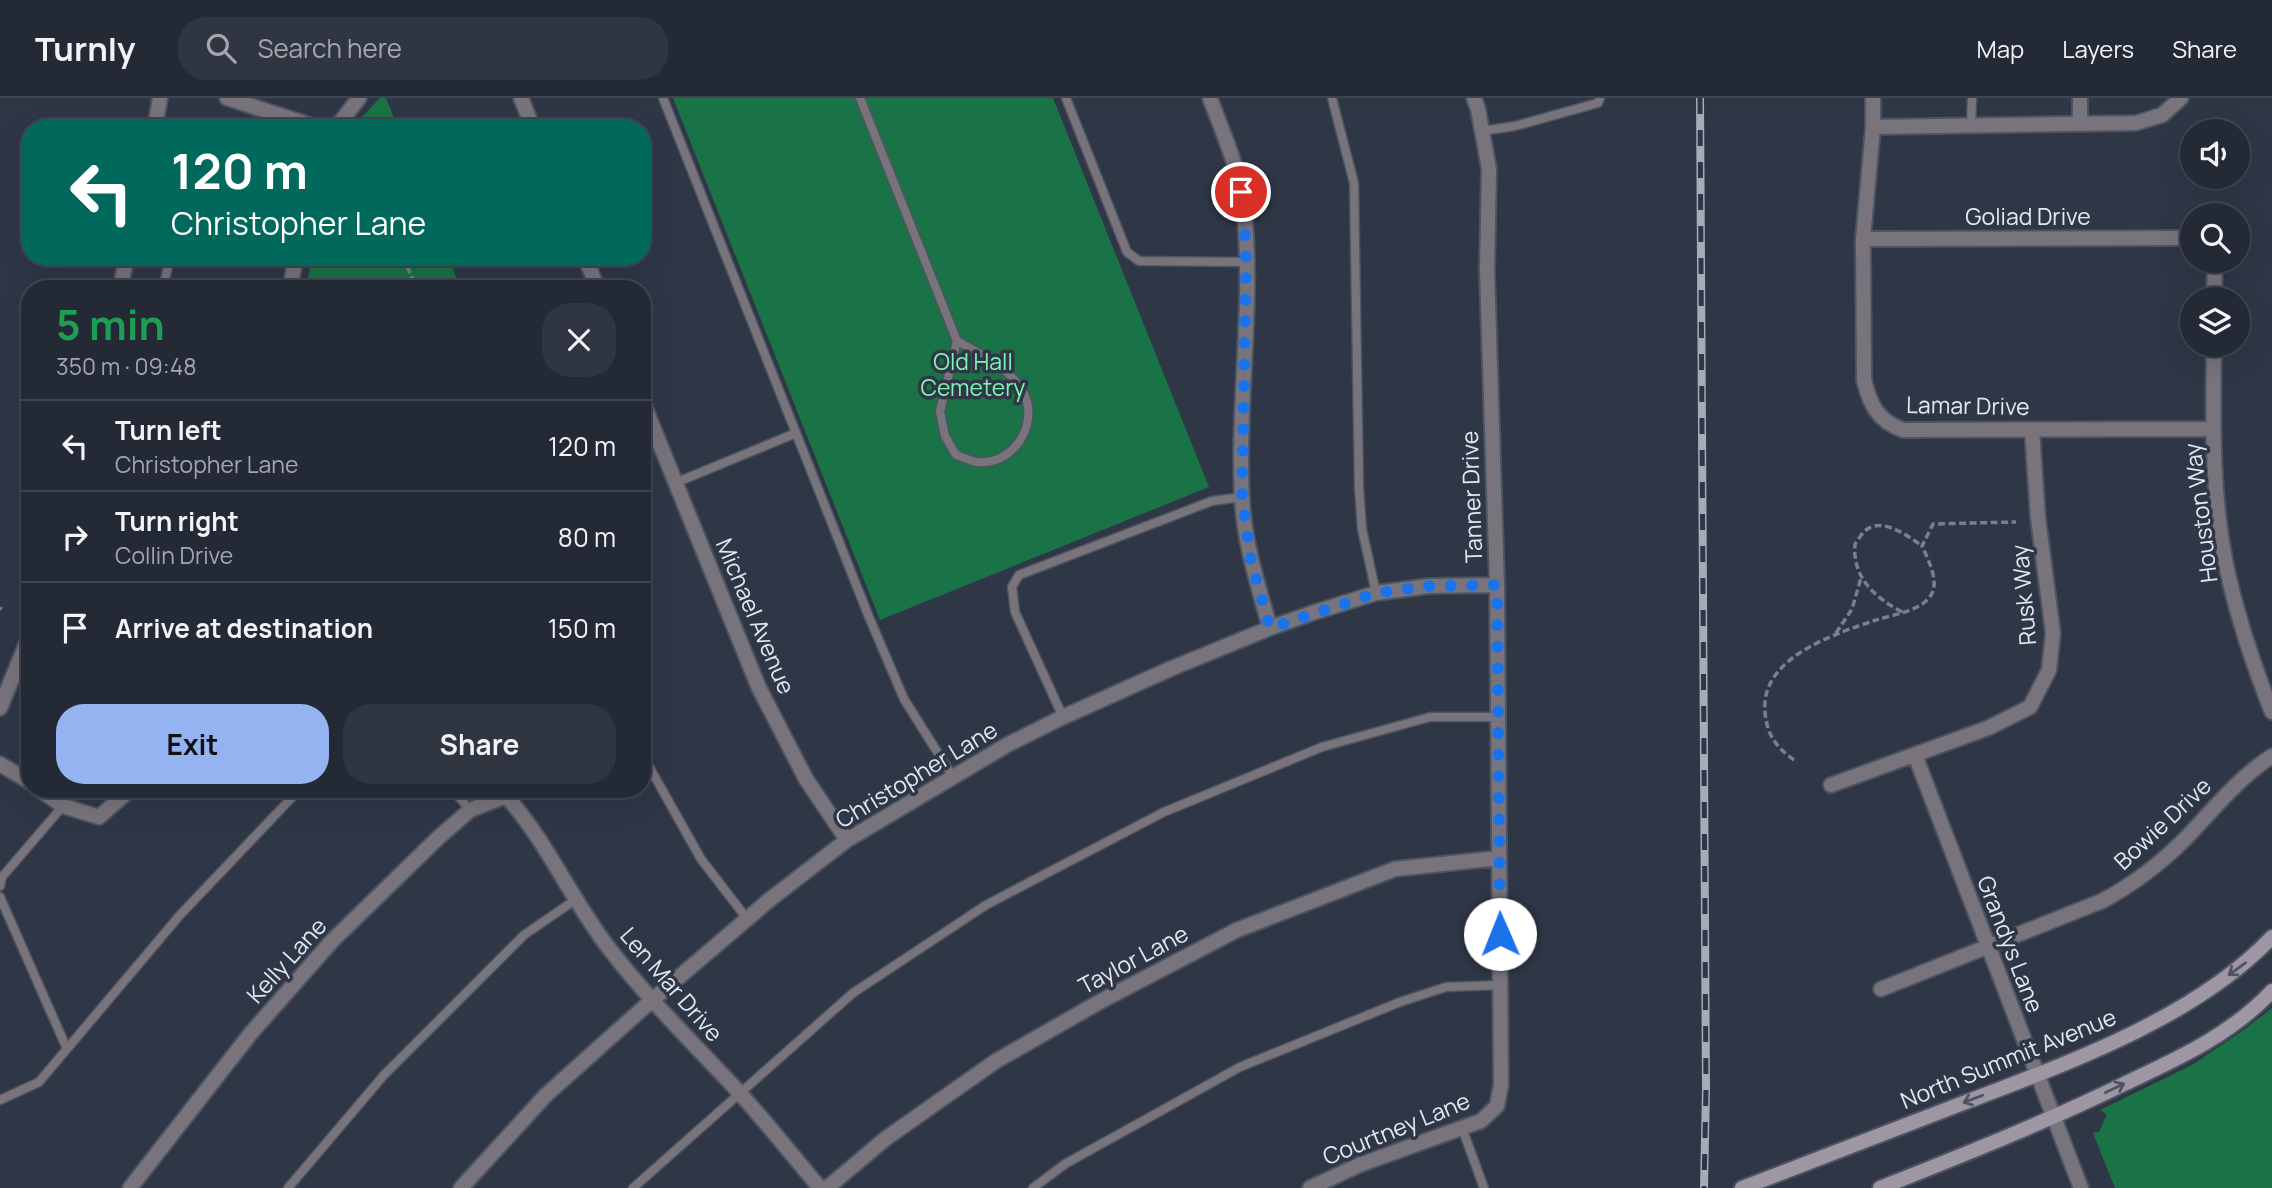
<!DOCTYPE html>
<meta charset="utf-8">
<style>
:root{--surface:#232935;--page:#2f3541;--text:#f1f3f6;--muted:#a3a6ad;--line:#404550;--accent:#95b2f1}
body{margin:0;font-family:Manrope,sans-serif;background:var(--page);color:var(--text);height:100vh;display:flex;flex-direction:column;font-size:26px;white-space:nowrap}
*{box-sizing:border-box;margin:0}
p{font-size:23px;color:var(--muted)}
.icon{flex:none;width:38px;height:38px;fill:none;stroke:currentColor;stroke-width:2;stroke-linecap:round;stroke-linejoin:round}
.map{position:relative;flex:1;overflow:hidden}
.details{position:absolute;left:21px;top:182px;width:630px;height:518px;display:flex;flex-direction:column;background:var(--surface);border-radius:28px;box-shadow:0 7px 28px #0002,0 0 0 2px var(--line)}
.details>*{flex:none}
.banner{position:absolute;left:21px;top:21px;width:630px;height:147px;border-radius:28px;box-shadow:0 7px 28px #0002,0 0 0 2px var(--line);background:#00695c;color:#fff;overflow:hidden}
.buttons{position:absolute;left:2180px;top:21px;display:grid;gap:14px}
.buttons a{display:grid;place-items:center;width:70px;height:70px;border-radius:50%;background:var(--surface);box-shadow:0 7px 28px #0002,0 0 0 2px var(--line);font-size:35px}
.pin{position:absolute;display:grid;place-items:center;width:60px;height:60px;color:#fff;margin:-30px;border:4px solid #fff;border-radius:50%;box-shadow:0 2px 7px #0007}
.me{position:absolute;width:77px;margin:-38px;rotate:359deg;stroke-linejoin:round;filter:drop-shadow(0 0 5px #0008)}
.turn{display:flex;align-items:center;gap:24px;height:147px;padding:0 35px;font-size:32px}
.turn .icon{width:91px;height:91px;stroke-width:2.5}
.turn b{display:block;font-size:49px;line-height:60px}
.round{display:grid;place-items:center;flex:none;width:74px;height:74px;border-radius:28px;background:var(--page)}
.summary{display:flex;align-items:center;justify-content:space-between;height:119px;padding:0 35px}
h1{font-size:42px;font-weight:700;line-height:52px;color:#1e9e55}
.primary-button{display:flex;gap:14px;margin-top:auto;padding:14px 35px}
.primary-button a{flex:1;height:80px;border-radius:28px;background:var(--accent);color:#111;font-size:28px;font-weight:700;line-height:80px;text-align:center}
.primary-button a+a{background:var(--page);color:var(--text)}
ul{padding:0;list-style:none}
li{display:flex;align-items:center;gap:21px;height:91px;padding:0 35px;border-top:2px solid var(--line)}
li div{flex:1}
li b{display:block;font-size:26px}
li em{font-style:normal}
header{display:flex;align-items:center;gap:42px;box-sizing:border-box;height:98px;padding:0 35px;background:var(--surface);border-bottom:2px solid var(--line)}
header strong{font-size:33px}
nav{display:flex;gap:38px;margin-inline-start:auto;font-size:24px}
.search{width:490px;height:63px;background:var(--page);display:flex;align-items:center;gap:18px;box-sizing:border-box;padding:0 24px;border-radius:28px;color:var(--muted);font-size:26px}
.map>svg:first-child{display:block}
</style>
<header>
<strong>Turnly</strong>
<div class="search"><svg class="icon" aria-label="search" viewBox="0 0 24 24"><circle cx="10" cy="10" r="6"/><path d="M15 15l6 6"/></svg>Search here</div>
<nav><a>Map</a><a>Layers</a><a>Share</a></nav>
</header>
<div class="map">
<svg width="2272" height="1090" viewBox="0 0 2272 1090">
<rect width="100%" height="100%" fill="#2f3747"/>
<path fill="#1a7347" d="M380 0H386L398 30H356L361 20Z
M673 0H1053L1209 389 880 522Z
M312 159H448L461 191H306Z
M2272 910V1090H2115L2093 1035 2099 1034 2107 1017 2100 1012 2192 967 2245 931Z"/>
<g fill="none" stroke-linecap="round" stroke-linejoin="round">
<defs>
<path id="service" d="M663 0 869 519 904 601 953 679
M860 0 957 243 940 313 945 338 956 357C963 359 971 363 977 364 1015 368 1041 323 1022 292 1007 268 980 256 957 243
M1066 0 1127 154 1139 163 1246 164
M1332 0 1354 85 1359 390 1362 431 1376 495
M1971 28 1972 0
M1482 33 1515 28 1598 5 1600 0
M163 191 170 159
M26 312 30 314
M675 385 796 335
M1063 619 1015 514 1012 489 1019 477 1212 403 1242 399
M642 656 701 761 748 822
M452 691 470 712
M0 788 2 779 63 708
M0 799 67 951
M0 1002 39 984 180 817 300 691
M1462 1030 1484 1090
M288 1090 384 977 524 837 575 802
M633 1090 853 895 986 807 1164 714 1322 649 1430 619H1498
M1033 1090 1065 1066 1240 969 1400 904 1446 889 1501 887"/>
<path id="minor" d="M227 0 319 30
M521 0 533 30
M1210 0C1223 36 1241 74 1244 112 1254 207 1237 304 1242 400 1244 444 1258 487 1270 530
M1873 0V29L1863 141 1864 282C1870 307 1878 323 1903 332L2213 331
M2080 0V26
M1873 29 2136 25 2162 17 2181 0
M336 30 359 0
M1863 141 2193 140
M585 159 598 191
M290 191 296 159
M2214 201 2215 163
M2214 247C2213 323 2211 401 2228 476 2239 524 2254 569 2272 614
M642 302 759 590 806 681 847 742
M1915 657 2081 1090
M0 666 30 684
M1831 687 1988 630 2030 609 2049 572 2053 535 2038 420 2032 332
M39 691 63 708 99 719 131 691
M1881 891 2102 803C2134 786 2160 766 2185 741 2213 712 2238 680 2272 658
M130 1090 251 935 332 843 438 740 470 712 506 698C546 742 571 801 608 849 647 900 693 945 737 992 766 1024 793 1058 820 1090
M461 1090 546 997 651 903 768 803 847 742 1007 647 1063 619 1170 571 1270 530 1312 515 1376 495 1429 488 1497 487
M827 1090 885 1041 996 963 1101 903 1237 832 1395 771 1499 760
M1310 1090 1359 1067 1481 1023 1497 1008 1501 987 1497 487 1487 173 1489 71 1478 11 1474 0"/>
<path id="tertiary" d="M155 30 160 0
M120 191 127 159
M0 610 30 537"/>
<path id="secondary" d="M1742 1090C1817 1061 1891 1033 1966 1004 2068 965 2195 920 2272 839
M1880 1090C1963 1057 2044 1025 2124 986 2179 960 2229 938 2272 893"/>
</defs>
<use href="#service" stroke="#4c5362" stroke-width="11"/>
<use href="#minor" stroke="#4c5362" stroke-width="18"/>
<use href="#tertiary" stroke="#4c5362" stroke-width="18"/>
<use href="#secondary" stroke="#4c5362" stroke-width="18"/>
<path stroke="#787f8d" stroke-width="3.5" stroke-dasharray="7 3.5" stroke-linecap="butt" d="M403 159 417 191
M0 510 2 511
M1902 514C1874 499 1852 479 1855 446 1858 442 1862 435 1866 432 1883 419 1908 438 1922 448
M1836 535 1852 511 1861 480
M1794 662C1776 649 1767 637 1765 614 1760 559 1835 536 1876 522 1892 517 1914 514 1926 503 1943 489 1929 464 1922 448L1933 426 2016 424"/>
<use href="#service" stroke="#79747c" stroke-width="8"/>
<use href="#minor" stroke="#79747c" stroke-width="14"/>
<use href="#tertiary" stroke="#79747c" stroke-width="14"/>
<use href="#secondary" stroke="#9e96a2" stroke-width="14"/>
<defs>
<path id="rail" d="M1700 0 1706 991 1704 1090"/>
</defs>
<use href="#rail" stroke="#a5abb8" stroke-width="8"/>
<use href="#rail" stroke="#2f3747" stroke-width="5" stroke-dasharray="16" stroke-linecap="butt"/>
</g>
<defs><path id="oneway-shaft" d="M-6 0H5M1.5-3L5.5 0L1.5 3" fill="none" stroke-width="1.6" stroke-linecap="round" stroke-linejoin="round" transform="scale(1.75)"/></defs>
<g stroke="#505462">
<use href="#oneway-shaft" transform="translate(2237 871) rotate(144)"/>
<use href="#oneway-shaft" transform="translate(2115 990) rotate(-26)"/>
<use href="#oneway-shaft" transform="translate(1973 1001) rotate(159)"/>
</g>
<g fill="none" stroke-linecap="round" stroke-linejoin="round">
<path stroke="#1a73e8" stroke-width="12" stroke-dasharray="0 21.6" d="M1241 94 1244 110 1246 164 1242 399 1251 463 1270 530 1377 495 1429 488 1497 487 1500 836"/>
</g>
<g text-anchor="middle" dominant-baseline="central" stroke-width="7" stroke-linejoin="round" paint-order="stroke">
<g font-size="23" fill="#e2e7f2" stroke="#2f3747">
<text x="2028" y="118">Goliad Drive</text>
<text transform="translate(1968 307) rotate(1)">Lamar Drive</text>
<text transform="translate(1471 399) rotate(-92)">Tanner Drive</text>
<text transform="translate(2200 415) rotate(-97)">Houston Way</text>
<text transform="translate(2023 497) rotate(-95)">Rusk Way</text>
<text transform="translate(756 518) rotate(67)">Michael Avenue</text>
<text transform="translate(916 676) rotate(-31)">Christopher Lane</text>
<text transform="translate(2162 725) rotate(-43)">Bowie Drive</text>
<text transform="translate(2011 846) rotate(69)">Grandys Lane</text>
<text transform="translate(1133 861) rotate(-28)">Taylor Lane</text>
<text transform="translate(286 862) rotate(-48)">Kelly Lane</text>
<text transform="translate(672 886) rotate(49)">Len Mar Drive</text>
<text transform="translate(2008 960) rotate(-22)">North Summit Avenue</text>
<text transform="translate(1396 1030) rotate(-22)">Courtney Lane</text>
</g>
<g font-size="23" fill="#7ef4b0" stroke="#2f3747">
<text x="973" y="263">Old Hall<tspan x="973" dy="26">Cemetery</tspan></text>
</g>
</g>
</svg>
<div class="buttons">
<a><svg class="icon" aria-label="sound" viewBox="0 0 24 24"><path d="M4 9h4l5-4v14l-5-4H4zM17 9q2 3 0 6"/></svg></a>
<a><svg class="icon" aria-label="search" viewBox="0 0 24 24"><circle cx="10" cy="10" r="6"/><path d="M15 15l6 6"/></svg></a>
<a><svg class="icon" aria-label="layers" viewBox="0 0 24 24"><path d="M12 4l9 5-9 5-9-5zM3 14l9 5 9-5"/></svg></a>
</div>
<div class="pin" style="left:1241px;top:94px;background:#d93025"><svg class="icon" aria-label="arrive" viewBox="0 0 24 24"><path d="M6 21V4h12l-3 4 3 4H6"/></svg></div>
<svg class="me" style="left:1500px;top:836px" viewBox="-20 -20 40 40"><circle r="19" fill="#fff"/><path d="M0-13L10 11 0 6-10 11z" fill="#1a73e8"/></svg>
<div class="banner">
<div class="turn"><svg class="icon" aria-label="left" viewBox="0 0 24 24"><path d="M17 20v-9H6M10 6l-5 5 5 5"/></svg><div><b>120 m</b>Christopher Lane</div></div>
</div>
<section class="details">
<div class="summary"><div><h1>5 min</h1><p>350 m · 09:48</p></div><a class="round"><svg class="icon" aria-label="close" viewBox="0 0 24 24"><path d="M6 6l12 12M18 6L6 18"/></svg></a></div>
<ul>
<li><svg class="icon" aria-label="left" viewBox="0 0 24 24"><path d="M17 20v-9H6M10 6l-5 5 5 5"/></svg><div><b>Turn left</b><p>Christopher Lane</p></div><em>120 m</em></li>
<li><svg class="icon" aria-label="right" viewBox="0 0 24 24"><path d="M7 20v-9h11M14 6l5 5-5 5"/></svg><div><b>Turn right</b><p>Collin Drive</p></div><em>80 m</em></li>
<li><svg class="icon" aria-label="arrive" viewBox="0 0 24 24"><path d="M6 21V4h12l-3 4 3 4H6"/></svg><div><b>Arrive at destination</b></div><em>150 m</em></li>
</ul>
<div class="primary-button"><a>Exit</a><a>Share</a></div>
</section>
</div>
